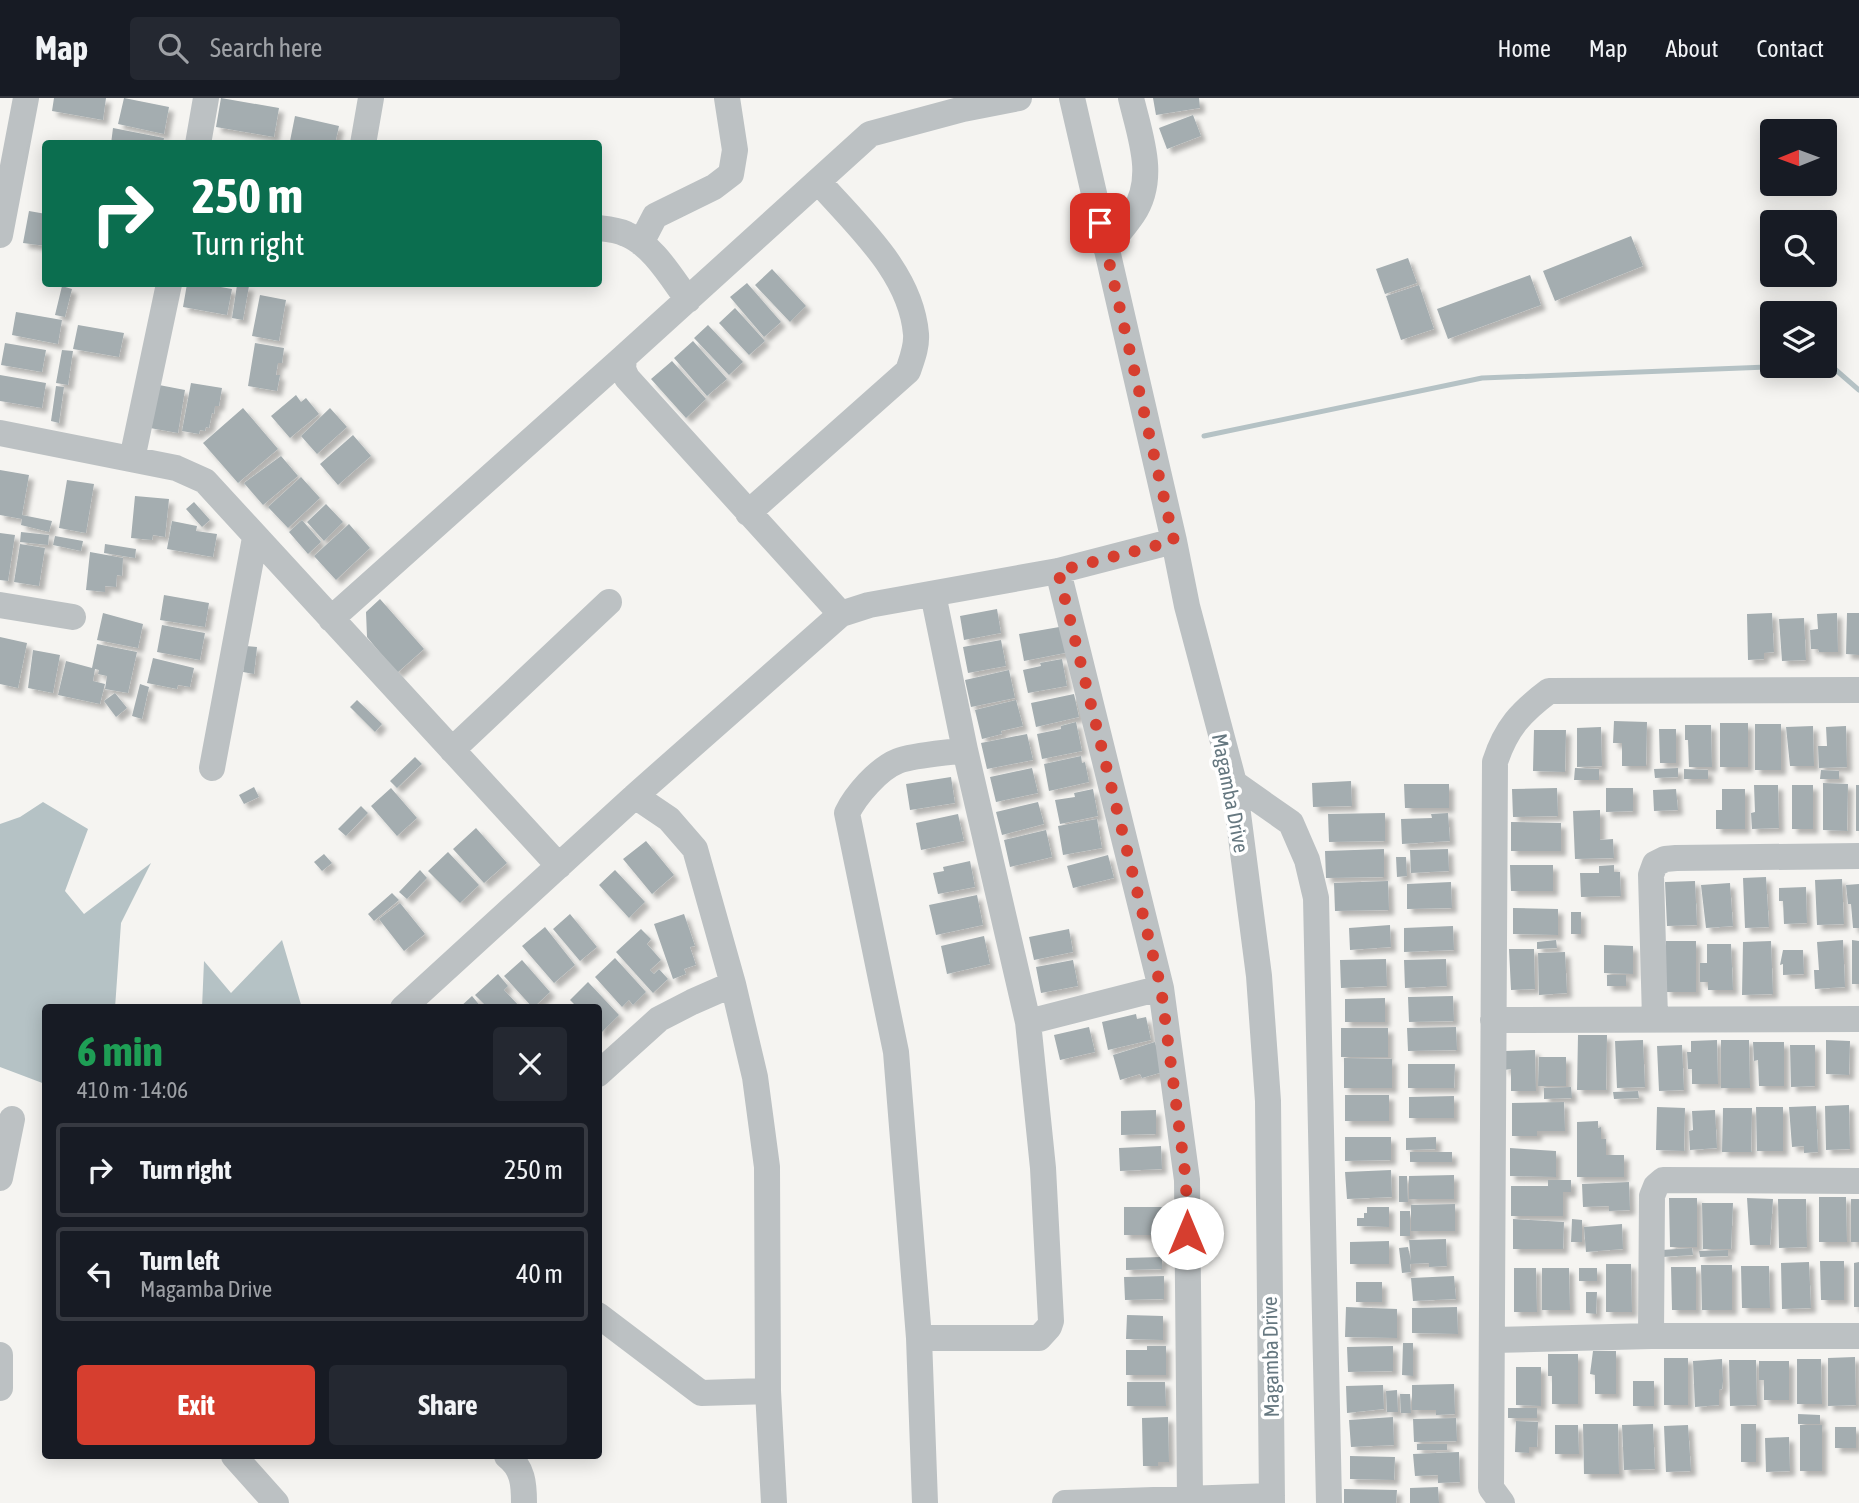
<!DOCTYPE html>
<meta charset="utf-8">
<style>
:root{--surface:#171b24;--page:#242831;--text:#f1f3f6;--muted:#9ea1a6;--line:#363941;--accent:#d63e2f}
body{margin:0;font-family:"Asap Condensed",sans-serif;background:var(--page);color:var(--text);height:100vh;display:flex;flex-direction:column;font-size:26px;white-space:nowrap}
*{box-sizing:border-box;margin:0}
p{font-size:23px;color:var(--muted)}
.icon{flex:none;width:38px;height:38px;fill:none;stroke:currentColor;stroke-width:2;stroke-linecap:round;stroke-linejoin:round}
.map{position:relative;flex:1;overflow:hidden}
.panel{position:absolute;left:42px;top:906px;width:560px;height:455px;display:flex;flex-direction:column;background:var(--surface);border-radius:7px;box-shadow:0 4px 18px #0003}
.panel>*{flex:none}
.hud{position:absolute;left:42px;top:42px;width:560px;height:147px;border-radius:7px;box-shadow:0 4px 18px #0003;background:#0b6e4f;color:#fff;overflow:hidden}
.needle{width:46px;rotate:269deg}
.tools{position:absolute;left:1760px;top:21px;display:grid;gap:14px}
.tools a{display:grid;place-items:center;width:77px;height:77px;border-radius:7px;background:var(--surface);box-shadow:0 4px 18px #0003;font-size:35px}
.pin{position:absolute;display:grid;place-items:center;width:60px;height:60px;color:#fff;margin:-30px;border-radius:14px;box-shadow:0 4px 10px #0006}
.me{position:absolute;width:77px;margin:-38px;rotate:0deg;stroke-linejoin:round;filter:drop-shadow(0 0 5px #0008)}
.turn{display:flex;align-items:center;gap:24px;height:147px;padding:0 35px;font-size:32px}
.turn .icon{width:91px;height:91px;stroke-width:2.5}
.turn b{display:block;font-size:49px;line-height:60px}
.round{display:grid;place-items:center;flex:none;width:74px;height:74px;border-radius:7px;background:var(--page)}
.head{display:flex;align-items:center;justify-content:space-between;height:119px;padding:0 35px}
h1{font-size:42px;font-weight:700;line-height:52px;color:#1e9e55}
.button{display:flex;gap:14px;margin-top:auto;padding:14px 35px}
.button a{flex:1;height:80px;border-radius:7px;background:var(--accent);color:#fff;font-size:28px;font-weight:700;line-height:80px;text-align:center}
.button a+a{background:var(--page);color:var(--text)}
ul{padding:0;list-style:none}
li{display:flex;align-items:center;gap:21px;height:94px;margin:0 14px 10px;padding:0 21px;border:4px solid var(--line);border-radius:7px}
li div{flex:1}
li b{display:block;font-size:26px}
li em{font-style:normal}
header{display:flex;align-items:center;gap:42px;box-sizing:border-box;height:98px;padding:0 35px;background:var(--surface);border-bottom:2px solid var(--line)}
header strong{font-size:33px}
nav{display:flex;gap:38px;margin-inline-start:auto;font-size:24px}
.search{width:490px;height:63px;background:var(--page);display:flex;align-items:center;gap:18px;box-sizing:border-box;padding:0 24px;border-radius:7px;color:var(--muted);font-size:26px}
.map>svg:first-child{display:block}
</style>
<header>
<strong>Map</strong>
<div class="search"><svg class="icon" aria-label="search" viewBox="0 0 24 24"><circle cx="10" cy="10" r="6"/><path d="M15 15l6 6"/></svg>Search here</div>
<nav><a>Home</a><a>Map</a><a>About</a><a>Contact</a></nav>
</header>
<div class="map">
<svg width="1859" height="1405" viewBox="0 0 1859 1405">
<defs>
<filter id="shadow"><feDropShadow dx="5" dy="5" stdDeviation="2" flood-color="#0004"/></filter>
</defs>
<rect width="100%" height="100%" fill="#f5f4f1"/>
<path fill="#b5c2c5" d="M43 704 88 731 65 793 84 816 151 765 121 825 115 910H46L45 986 0 969V726L20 719Z
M282 842 302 910H202L204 863 231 895Z"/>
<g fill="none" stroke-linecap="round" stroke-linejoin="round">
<path stroke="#b5c2c5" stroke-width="5" d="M1825 267 1829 266 1859 292
M1204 338 1482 280 1794 268"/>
</g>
<path fill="#a4adb0" filter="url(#shadow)" d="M54 0H106L103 22 52 13Z
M124 0 169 9 164 36 118 26Z
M221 0 279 10 274 39 216 29Z
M1153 0H1199L1200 10 1156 17Z
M1193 17 1201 38 1167 51 1159 30Z
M295 18 339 28 335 46H304L290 43Z
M113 30 164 40 163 46H111Z
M29 113 46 116V148L23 145Z
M1631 138 1643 168 1555 203 1543 173Z
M1408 160 1417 185 1385 196 1376 171Z
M772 171 806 208 790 224 755 187Z
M1530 177 1541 207 1448 241 1437 211Z
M747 185 781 224 764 239 730 199Z
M187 186H204L232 191 227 217 183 209Z
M237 187 249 188 243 222 232 220Z
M1419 187 1434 231 1401 242 1386 198Z
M62 188 72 191 65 219 55 217Z
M260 197 286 202 279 243 252 238Z
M735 210 765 243 749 257 719 225Z
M16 214 62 222 58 246 12 237Z
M78 227 124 235 119 259 73 251Z
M708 227 743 264 729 277 694 240Z
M693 243 727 281 707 298 674 260Z
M5 245 46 252 42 274 1 267Z
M255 245 284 250 282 265H278L276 277H280L277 293 248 288Z
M62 252 73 253 68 287 56 285Z
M672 263 706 301 686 320 651 281Z
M0 277 46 285 42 310 0 303Z
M191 285 222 290 219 308H215L214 316 212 315 209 330 206 329 205 333 200 332 199 336 182 333Z
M159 287 185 292 178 335 150 330Z
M56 288 64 289 59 325 51 323Z
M296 297 301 304 306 300 319 316 290 340 271 318Z
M243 310 278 351 238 385 203 345Z
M330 310 347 329 317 356 301 338Z
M353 337 371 358 338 387 320 366Z
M281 358 298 378 263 407 244 385Z
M0 372 29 377 22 417 52 423 49 434 21 427 22 421 0 417Z
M301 379 320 400 288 430 268 409Z
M67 382 94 386 86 435 59 430Z
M135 398 169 401 165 439 153 437 152 442 131 440Z
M194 404 210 422 202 429 186 411Z
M326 406 343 424 324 443 307 424Z
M302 422 321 444 308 456 289 434Z
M172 423 197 428 196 433 217 436 213 459 167 451Z
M349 426 370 450 336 482 314 458Z
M21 434 49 437 48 447 20 444Z
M0 435 15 437 8 483 0 482Z
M55 438 83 443 81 453 53 447Z
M20 446 45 450 39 488 14 484Z
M105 446 136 451 135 460 104 455Z
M90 454 123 460 122 478 117 477 116 489 105 488V494L86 492Z
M164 497 209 505 205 529 160 522Z
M380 501 424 551 397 575 367 539 366 514Z
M997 511 1001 535 964 542 960 518Z
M103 515 143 526 138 550 97 542Z
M1772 515 1774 554 1764 555V561L1748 562 1747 516Z
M1837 515 1838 554H1819L1818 551H1811L1810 532 1818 531 1817 516Z
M1847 515H1859V557L1846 556Z
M1804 520 1806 562 1782 563 1779 521Z
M162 527 205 535 200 562 157 554Z
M1065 528 1070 554 1024 563 1019 536Z
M0 539 27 545 18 590 0 586Z
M1001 542 1006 568 968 575 963 549Z
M97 546 137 554 128 595 105 591 107 578 98 576 99 572 95 571 93 583 105 586 100 606 58 597 66 563 92 570Z
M246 548 257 549 254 576 243 574Z
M33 552 60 557 53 595 28 590Z
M153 560 194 570 190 589 178 587 177 591 147 585Z
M1062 561 1067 588 1028 595 1023 572 1041 568 1040 565Z
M1009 572 1015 600 971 609 965 582Z
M140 586 149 589 142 621 132 618Z
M115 595 127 610 116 619 104 603Z
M1074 596 1079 619 1036 629 1031 605Z
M357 602 382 626 375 634 350 609Z
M1016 602 1023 628 1001 633 1002 636 982 641 975 612Z
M1614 623 1647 624 1646 668H1622V645H1613Z
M1076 624 1082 653 1042 661 1037 636 1061 631V628Z
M1720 625H1748V669H1720Z
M1755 626H1781V672H1755Z
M1685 627H1711L1712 669H1689L1688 642H1685Z
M1813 628 1814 668H1790L1786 629Z
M1846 628 1847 669 1819 670 1818 648H1827L1826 629Z
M1601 629 1602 668 1577 669V630Z
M1659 631H1676V665H1660Z
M1534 632H1566L1565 674 1533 673Z
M1027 636 1033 662 987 671 981 645Z
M1081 658 1082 665 1085 664 1089 684 1049 693 1044 666Z
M415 659 422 666 397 690 390 683Z
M1032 670 1038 695 996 704 990 679Z
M1575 670 1599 671V682H1574Z
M1678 670V679L1655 680 1654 671Z
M1684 671 1708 672V681H1684Z
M1821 672 1839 673V681H1820Z
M951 679 955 705 910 712 906 686Z
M1351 683 1352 708 1313 709 1312 685Z
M1823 685 1848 686 1847 733 1823 732Z
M1404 686H1449V710H1405Z
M1754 687H1778L1779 730 1752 731 1751 715 1755 714Z
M1792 687H1813V731H1792Z
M1856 687H1859V733H1856Z
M254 689 259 699 244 706 239 697Z
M391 690 417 720 397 738 371 708Z
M1557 690 1558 718 1513 719 1512 691Z
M1606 690H1633V713L1606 714Z
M1093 691 1098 718 1060 726 1055 702 1075 699 1074 695Z
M1676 691 1678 712 1654 713 1653 692Z
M1722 691H1745V731H1716V712H1722Z
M1038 704 1044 726 1002 737 996 714Z
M361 708 368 715 346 738 338 731Z
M1600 712V742L1613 741 1614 760 1575 761 1573 713Z
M1385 715V743L1329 744 1328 716Z
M1448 715 1450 743 1402 746 1401 721 1432 720 1431 716Z
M958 716 964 743 921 752 916 725Z
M1097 721 1102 750 1063 757 1058 728Z
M1511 724 1561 725V753H1511Z
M476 730 507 765 484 785 453 751Z
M1046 732 1052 759 1010 769 1004 742Z
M646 743 674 777 652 796 623 761Z
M1384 751V779L1326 780 1325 753Z
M1448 751 1449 773 1411 775 1410 752Z
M448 754 479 787 460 805 428 773Z
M324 756 332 765 322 773 314 764Z
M1108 757 1114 780 1073 790 1067 768Z
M1396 759H1406L1407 778 1397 779Z
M970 763 975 789 938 796 933 775 944 773 943 769Z
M1510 767H1553V793H1511Z
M1614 767V774H1620L1621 798 1581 799 1580 775H1599V768Z
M420 772 427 780 407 801 399 794Z
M615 772 645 804 629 820 599 787Z
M1766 779 1769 829 1745 830 1743 780Z
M1842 781 1844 826 1817 827 1815 782Z
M1388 783 1389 812 1335 813 1334 785Z
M1695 783 1697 827 1667 828 1665 784Z
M1451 784 1452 810 1407 811V786Z
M1730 785 1733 828 1706 830 1701 787Z
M1859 786V830H1853L1851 806H1848L1846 787Z
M1806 789 1807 825 1784 826 1783 803H1779V790Z
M392 795 399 802 374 823 368 816Z
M977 797 983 827 936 837 929 807Z
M400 805 425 836 404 853 379 821Z
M1513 810 1558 811V837L1513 836Z
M1571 814H1581V836H1571Z
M570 816 597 849 580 863 553 831Z
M684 816 695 848 690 849 696 867 684 871 686 876 673 881 654 826Z
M1390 827 1391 849 1350 852 1349 830Z
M1453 828 1454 852 1404 854V830Z
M545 829 575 867 554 885 522 848Z
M641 831 651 841 647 846 661 862 650 872 654 876 659 871 668 881 653 895 616 854Z
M1069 831 1073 854 1034 862 1029 839Z
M984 838 990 866 947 876 941 848Z
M1556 842 1557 850 1537 851V844Z
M1843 842 1845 889 1815 891 1814 872H1819L1817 844Z
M1852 842 1859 843V886H1852Z
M1666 843H1696V894H1666Z
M1771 843 1773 896 1742 897 1743 844Z
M1707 846H1731L1733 892H1708V884H1700V865H1707Z
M1604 847 1633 848V876L1604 875Z
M1509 851H1534L1535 891 1511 892Z
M1783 852H1803L1804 876 1783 877V866L1780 867Z
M1565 854 1567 895 1539 897 1538 855Z
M615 860 646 894 633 907 629 902 622 909 595 879Z
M1386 861 1387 888 1341 890 1340 862Z
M1446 861 1447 888 1405 890 1404 862Z
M522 862 550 894 533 910 504 878Z
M1073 862 1078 888 1041 895 1036 869Z
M498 876 508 888 504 892 521 910H488L475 897Z
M1607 877H1626V888H1607Z
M588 884 619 917 601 935 598 932V910H578L570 902Z
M472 898 482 910H459Z
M1453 898 1454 923 1409 924 1408 899Z
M1385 900V924H1345V901Z
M1136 916 1137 921 1146 919 1151 942 1108 952 1102 924Z
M1089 929 1095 954 1060 962 1054 937Z
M1456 929 1457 952 1408 953 1407 930Z
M1341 930H1388V959H1341Z
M1578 937H1607L1606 992H1577Z
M1643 942 1645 989 1617 990 1615 943Z
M1717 942 1718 986H1692V971H1688L1687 954H1691V943Z
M1721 942H1749L1750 990H1721Z
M1826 942 1850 943 1849 977 1826 976Z
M1155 944 1163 974 1142 980 1140 976 1120 982 1113 957Z
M1753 944H1784V988H1759L1758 962 1754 963Z
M1682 947 1684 992 1659 993 1657 948Z
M1790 947H1815V988L1791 989Z
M1535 952 1536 993H1511V971L1504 972V953Z
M1539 959H1566V988H1538Z
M1344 960 1392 961V990H1344Z
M1408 966H1455L1454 990H1408Z
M1571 989 1572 1000 1544 1001V990Z
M1638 993 1639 1000 1614 1001 1613 994Z
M1345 997H1389V1023H1345Z
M1454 998V1020H1409V999Z
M1564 1004 1565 1033H1537V1038H1512V1005Z
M1849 1007 1850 1051 1826 1052 1825 1008Z
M1816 1008 1818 1054 1804 1055V1048L1792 1049 1789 1009Z
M1657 1009 1685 1010 1684 1053 1656 1052Z
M1756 1009H1783V1053H1757Z
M1723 1010H1752L1751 1054H1722Z
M1156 1012V1036L1121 1037V1013Z
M1715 1012 1717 1050 1690 1052 1689 1033 1693 1032 1692 1013Z
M1598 1023V1030L1601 1029V1041H1606V1057H1624V1079H1577V1024Z
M1345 1039H1391V1062L1345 1063Z
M1436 1039V1051L1406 1052V1040Z
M1161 1048 1162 1071 1120 1073 1119 1050Z
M1510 1050 1556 1053V1079L1510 1078Z
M1410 1054H1452V1064H1410Z
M1391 1072 1392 1099 1347 1101 1345 1074Z
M1454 1077V1101H1409V1078Z
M1399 1078H1407L1408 1104H1399Z
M1548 1082H1571V1094H1563V1118H1511V1088H1548Z
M1629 1084 1630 1112 1609 1113V1108L1583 1109 1582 1086Z
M1819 1099H1846L1847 1144H1819Z
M1669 1100H1697V1149H1670Z
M1747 1100 1773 1101 1770 1147H1750Z
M1778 1101H1806L1807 1149 1779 1150Z
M1851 1101H1859V1144H1851Z
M1702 1105H1733L1731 1151H1703Z
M1455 1106V1133H1411V1107Z
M1124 1109H1164V1137H1124Z
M1367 1109H1389V1129L1357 1128V1120H1364V1115H1367Z
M1400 1113H1410V1138H1400Z
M1513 1121 1564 1124 1563 1151H1513Z
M1572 1121 1582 1122V1144H1571Z
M1622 1126 1623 1151 1586 1154 1584 1129Z
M1446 1141 1447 1168 1429 1169V1165L1410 1166 1411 1174 1402 1175 1399 1150 1408 1149 1411 1163 1409 1142Z
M1389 1143V1166H1350V1144Z
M1692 1150 1693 1157 1662 1159V1152Z
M1728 1152V1158L1700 1159 1699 1153Z
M1162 1159V1171L1126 1172V1160Z
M1820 1163H1844V1202H1821Z
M1809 1164 1811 1210 1782 1211 1781 1165Z
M1859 1164V1209H1854V1165Z
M1606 1166H1631L1632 1214H1606Z
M1701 1167H1732V1212H1702Z
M1741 1168H1769L1770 1210H1742Z
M1671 1169H1696V1212H1672Z
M1514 1170H1536L1537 1214H1514Z
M1542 1170H1569L1570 1212H1542Z
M1579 1170H1597V1183H1579Z
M1164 1178V1201L1125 1202 1124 1179Z
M1454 1178 1456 1201 1413 1203 1411 1180Z
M1356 1184H1382V1204H1356Z
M1586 1194H1597L1596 1216 1586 1215Z
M1346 1209 1397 1211V1240L1345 1239Z
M1457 1209 1458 1236 1412 1235V1210Z
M1127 1217 1163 1218V1242L1126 1241Z
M1403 1245H1413V1278L1402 1277Z
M1147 1248H1166V1277H1126V1252H1147Z
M1393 1248V1273L1348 1274 1347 1249Z
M1593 1253H1616V1296H1595V1277L1590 1276Z
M1548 1256H1578V1306H1552V1278H1548Z
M1855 1259 1856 1307 1828 1308V1260Z
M1664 1260H1688V1307H1664Z
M1722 1261 1723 1283 1722 1291 1719 1292V1307L1695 1309 1693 1263Z
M1797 1261H1821L1822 1306H1797Z
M1729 1262H1756L1757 1307 1730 1308Z
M1759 1263H1789V1302H1764V1282H1759Z
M1516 1269H1541V1308L1516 1307Z
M1633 1283H1654V1308H1633Z
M1127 1284H1165L1166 1308H1127Z
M1454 1286 1455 1316 1436 1317V1312H1412V1287Z
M1383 1287 1384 1311 1347 1315 1346 1288Z
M1397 1292 1398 1314H1387L1386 1293Z
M1400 1296H1410L1411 1315H1401Z
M1508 1310H1537V1320H1508Z
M1798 1316 1820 1317V1326H1798Z
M1168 1319 1169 1364H1158V1368H1143L1142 1320Z
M1393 1319 1394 1347 1351 1349 1349 1322Z
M1456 1320 1457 1343 1414 1344 1413 1321Z
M1516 1323 1538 1324 1537 1349H1529V1355L1515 1354Z
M1583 1326H1618L1619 1376H1584Z
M1653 1326 1655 1371 1624 1372 1622 1327Z
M1741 1326H1756V1364H1741Z
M1555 1327H1578L1579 1356H1555Z
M1688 1327 1691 1373 1666 1374 1664 1328Z
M1800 1327H1822V1373H1800Z
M1835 1329H1856V1350H1835Z
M1789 1339 1790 1373 1766 1374 1765 1340Z
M1417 1346H1447V1352H1417Z
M1459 1354 1460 1384 1438 1385V1377L1415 1378 1413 1356Z
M1350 1358 1395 1359 1394 1382 1350 1381Z
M1438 1389 1439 1405H1410V1390Z
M1344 1391 1397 1392 1396 1405H1344Z"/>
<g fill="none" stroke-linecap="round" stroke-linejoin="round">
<path stroke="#bcc1c3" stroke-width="26" d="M1072 0 1174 443 1187 508 1234 685 1259 878 1268 1003 1272 1405
M198 46 206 0
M363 46 371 0
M598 130C607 131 618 132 626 136 653 147 671 179 688 202
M0 137 26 0
M641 145 655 118 714 89 731 76 735 52 727 0
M1106 150C1115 139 1125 128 1133 116 1157 80 1140 38 1131 0
M0 335 176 370 205 383 559 768
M132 361 169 186
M748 415 908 273C912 261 917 249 916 236 911 174 856 127 818 83
M0 507 73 519
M841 516 627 280 623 271 624 259 870 36 963 11 1019 0
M331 521 624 259
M452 652 609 504
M212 670 255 440
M1234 685 1291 725 1307 762 1316 800 1329 1405
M635 698 669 721 695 751 733 886 755 979 767 1069 768 1293 774 1405
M1161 890 1187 1082 1190 1400
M403 910 635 698 841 516 869 507 1058 473 1174 443
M1655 920 1651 777 1655 766 1665 761 1676 760 1859 758
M1493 922 1859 921
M1028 924 1161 890 1058 473
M598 976 659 921 692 904 733 886
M0 1080 12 1021
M598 1217 701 1295 768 1293
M1651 1238 1652 1098 1656 1088 1663 1082 1859 1083
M919 1240H1039L1049 1229 1051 1223 1043 1070 1028 924 965 652
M1493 1242 1651 1238H1859
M0 1257V1290
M234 1358 276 1405
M507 1358C523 1370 524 1386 524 1405
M925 1405 919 1240 896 954 847 715C856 697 878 671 898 663 914 657 947 655 965 652L933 496
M1065 1405 1272 1398
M1502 1405 1491 1390 1495 664C1506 630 1521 614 1549 593L1859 592"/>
</g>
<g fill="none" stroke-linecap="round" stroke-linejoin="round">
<path stroke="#d63e2f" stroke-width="12" stroke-dasharray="0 21.6" d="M1100 125 1174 443 1058 473 1161 890 1186 1082 1187 1135"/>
</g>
<g text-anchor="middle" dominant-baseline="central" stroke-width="7" stroke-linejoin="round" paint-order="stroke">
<g font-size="21" fill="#667880" stroke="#fff">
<text transform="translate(1231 695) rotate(79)">Magamba Drive</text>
<text transform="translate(1270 1259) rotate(-91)">Magamba Drive</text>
</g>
</g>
</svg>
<div class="tools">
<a><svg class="needle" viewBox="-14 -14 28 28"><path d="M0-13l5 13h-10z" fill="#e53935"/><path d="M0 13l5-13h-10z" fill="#9ea1a6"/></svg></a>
<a><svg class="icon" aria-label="search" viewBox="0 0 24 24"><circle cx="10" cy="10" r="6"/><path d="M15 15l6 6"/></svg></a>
<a><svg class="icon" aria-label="layers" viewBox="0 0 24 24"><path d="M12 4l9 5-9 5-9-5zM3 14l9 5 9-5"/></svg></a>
</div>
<div class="pin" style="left:1100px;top:125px;background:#d93025"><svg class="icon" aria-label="arrive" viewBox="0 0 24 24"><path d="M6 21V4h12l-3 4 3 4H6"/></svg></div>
<svg class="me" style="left:1187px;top:1135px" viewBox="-20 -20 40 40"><circle r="19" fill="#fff"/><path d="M0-13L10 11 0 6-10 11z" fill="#d63e2f"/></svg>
<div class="hud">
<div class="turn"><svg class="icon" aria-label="right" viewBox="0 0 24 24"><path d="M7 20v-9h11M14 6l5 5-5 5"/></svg><div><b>250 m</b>Turn right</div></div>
</div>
<section class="panel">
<div class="head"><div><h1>6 min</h1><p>410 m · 14:06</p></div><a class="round"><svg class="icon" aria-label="close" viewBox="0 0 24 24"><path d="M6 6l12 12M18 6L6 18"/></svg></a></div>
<ul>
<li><svg class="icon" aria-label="right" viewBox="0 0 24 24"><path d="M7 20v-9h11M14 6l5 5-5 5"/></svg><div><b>Turn right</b></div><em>250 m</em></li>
<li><svg class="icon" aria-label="left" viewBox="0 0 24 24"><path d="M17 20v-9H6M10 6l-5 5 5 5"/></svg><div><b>Turn left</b><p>Magamba Drive</p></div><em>40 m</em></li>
</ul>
<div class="button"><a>Exit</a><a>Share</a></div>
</section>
</div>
